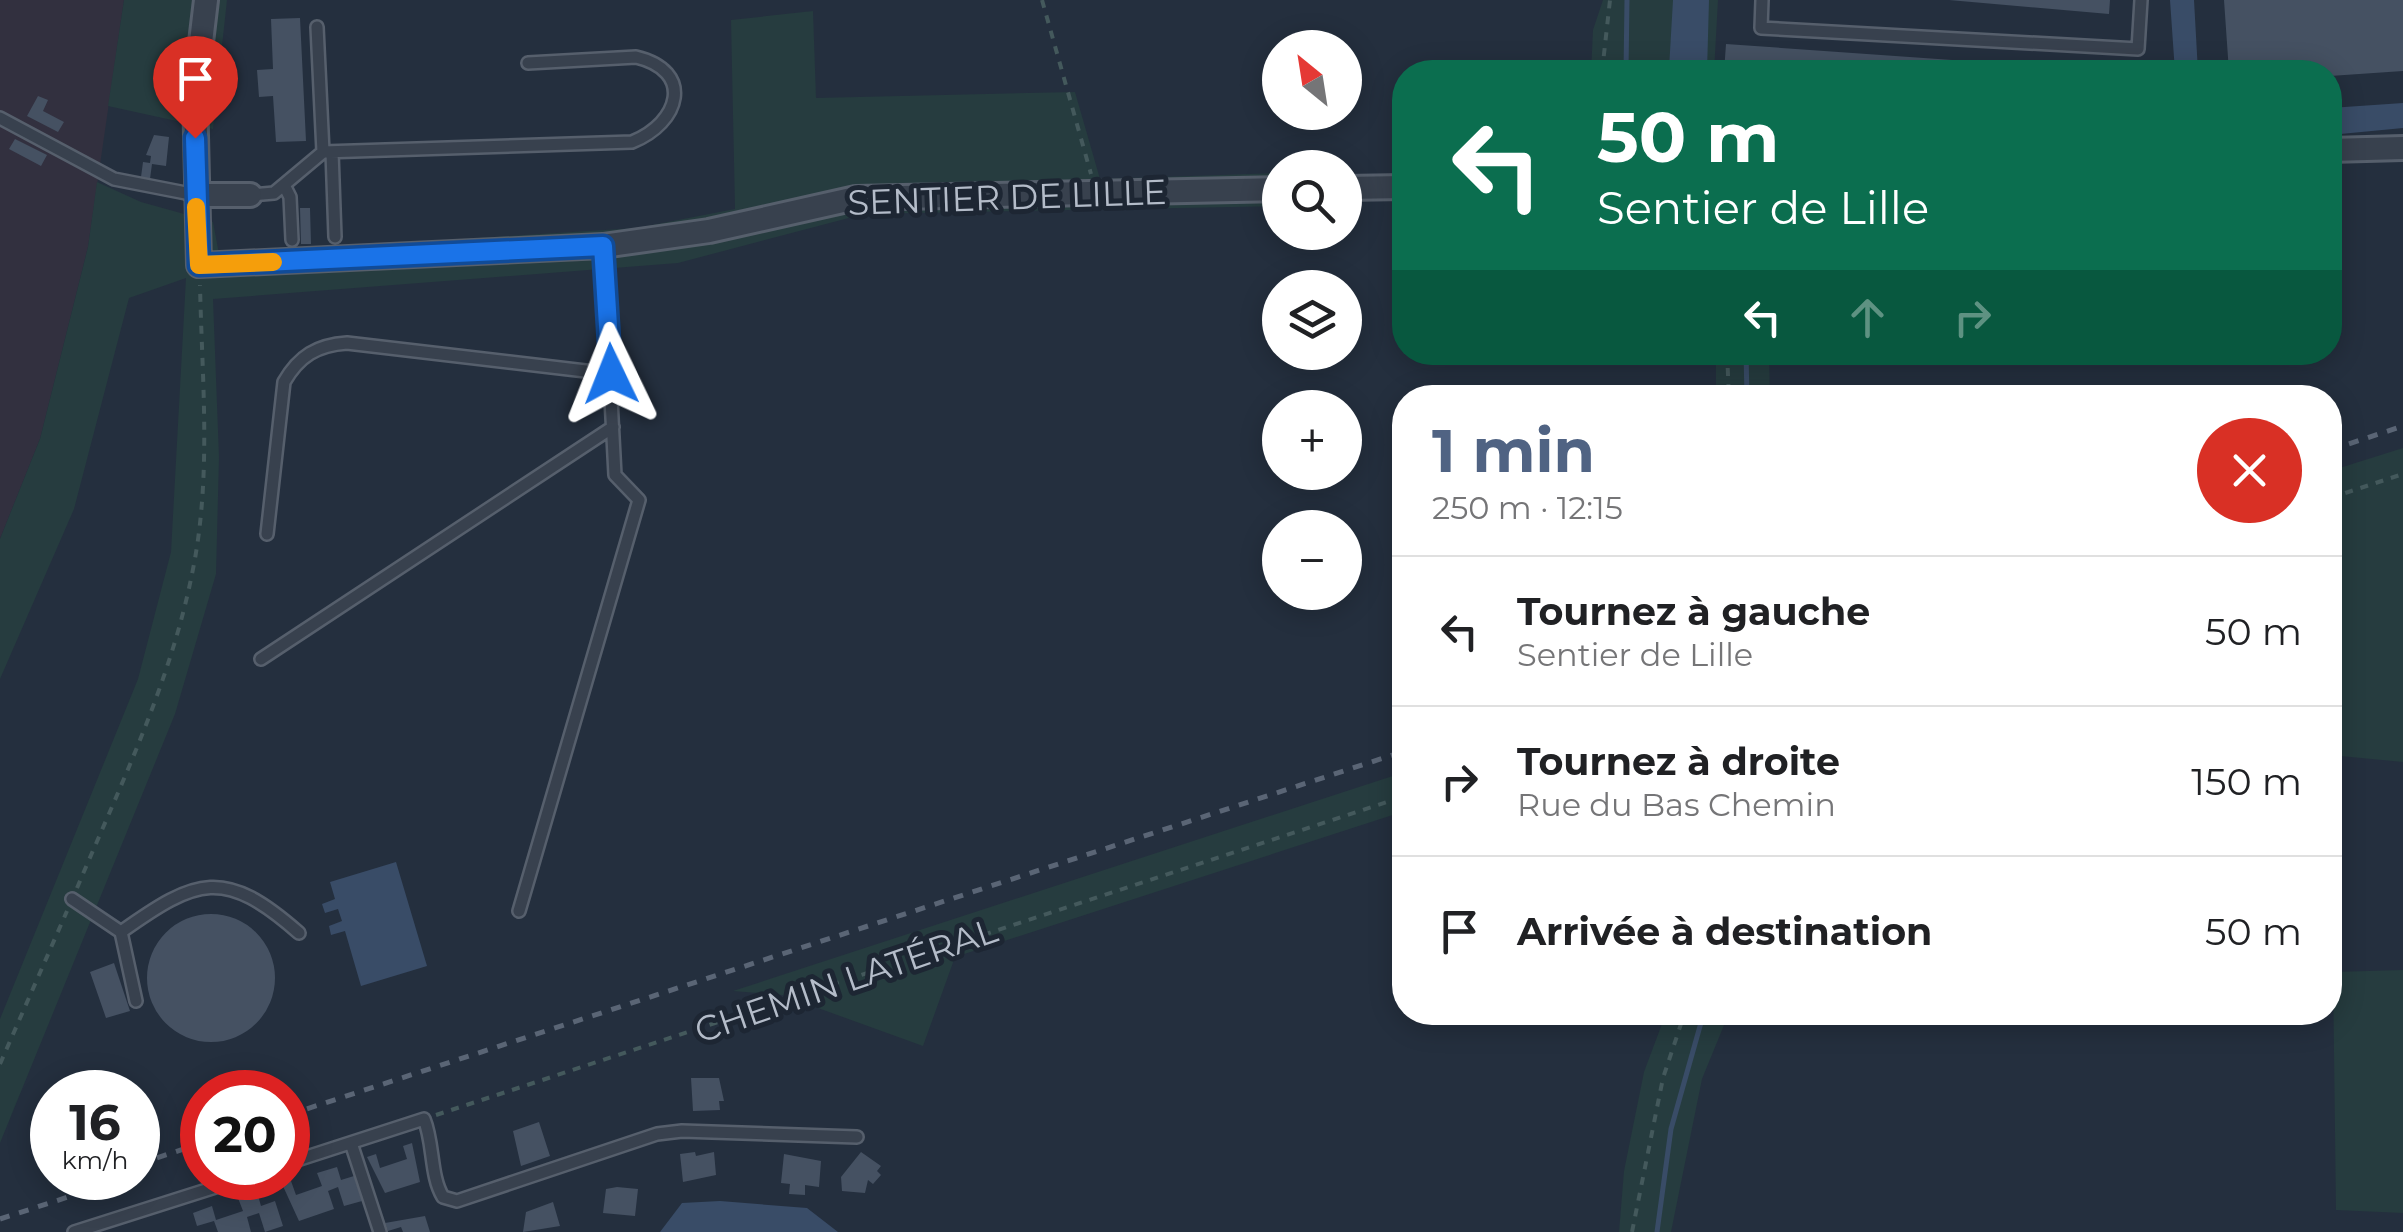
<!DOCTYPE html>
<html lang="fr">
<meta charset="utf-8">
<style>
:root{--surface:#fff;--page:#f6f6f6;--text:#202124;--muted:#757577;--line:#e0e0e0;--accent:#506383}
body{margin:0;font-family:Montserrat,sans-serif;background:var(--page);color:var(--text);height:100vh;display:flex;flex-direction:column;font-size:38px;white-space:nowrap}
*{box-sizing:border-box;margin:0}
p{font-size:32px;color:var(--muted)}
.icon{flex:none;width:55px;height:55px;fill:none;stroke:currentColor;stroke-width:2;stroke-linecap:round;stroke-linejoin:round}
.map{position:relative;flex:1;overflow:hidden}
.drawer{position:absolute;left:1392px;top:385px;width:950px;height:640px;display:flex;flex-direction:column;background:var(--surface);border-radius:40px;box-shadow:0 5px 25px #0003}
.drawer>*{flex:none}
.guide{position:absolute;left:1392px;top:60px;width:950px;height:305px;border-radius:40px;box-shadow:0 5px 25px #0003;background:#0b6e4f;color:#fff;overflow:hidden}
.needle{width:65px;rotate:330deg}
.tools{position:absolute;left:1262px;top:30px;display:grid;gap:20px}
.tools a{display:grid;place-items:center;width:100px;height:100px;border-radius:50%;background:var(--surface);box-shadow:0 5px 25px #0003;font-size:50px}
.speed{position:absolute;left:30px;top:1070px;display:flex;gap:20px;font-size:50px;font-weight:700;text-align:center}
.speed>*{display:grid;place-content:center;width:130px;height:130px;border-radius:50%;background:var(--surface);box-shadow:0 5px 25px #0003;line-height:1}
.speed small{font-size:25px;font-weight:400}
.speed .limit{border:15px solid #d22;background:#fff;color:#111}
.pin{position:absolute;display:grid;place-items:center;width:85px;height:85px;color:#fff;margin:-102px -42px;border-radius:50% 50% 50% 0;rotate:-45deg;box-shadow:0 0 10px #0007}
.pin .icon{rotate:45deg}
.me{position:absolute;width:110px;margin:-55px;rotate:358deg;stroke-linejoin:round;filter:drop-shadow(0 0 8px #0008)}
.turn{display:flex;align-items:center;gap:35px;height:210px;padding:0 40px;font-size:45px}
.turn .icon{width:130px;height:130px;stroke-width:2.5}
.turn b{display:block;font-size:70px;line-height:85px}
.lanes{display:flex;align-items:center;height:95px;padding:0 40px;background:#0003;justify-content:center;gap:50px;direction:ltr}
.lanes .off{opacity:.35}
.round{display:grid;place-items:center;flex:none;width:105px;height:105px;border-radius:52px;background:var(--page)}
.overview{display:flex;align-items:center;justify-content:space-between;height:170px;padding:0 40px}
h1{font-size:60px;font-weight:700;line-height:75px;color:var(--accent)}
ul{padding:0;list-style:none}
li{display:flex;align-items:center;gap:30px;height:150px;padding:0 40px;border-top:2px solid var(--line)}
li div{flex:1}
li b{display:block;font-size:38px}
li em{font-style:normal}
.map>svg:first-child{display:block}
</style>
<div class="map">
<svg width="2403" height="1232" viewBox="0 0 2403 1232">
<rect width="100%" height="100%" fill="#242f3e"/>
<path fill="#32303f" d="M0 0H124L88 247 40 439 0 539Z"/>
<path fill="#263c3f" d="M124 0H227L213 129 108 106Z
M1603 0H1718L1714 72H1591L1593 30Z
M813 11 816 98 1075 92 1100 179 1280 173V206L864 214 678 263 213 299 219 457 216 574 175 714 0 1143V1019L138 679 171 552 186 278 129 298 74 509 0 679V539L40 439 88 247 97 182 141 202 213 222 219 254 637 228 735 209 731 20Z
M1716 353H1769L1770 397H1716Z
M2403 448V762L2330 755V471Z
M1405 772V811L955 957 923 1046 782 995 733 991Z
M2403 970V1213L2336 1210 2333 972Z
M1666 1013H1729L1702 1079 1671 1232H1619L1624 1171 1644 1072Z"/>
<path fill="#394c67" d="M1673 0H1709L1707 72 1669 69Z
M2170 0H2194L2198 72H2175Z
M2403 103V128L2330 135V108Z
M396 862 427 966 361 986 345 931 331 935 329 926 342 921 338 909 325 913 322 904 335 899 330 882Z
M720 1201 807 1208 838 1232H660L682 1203Z"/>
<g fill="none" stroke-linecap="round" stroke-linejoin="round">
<path stroke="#394c67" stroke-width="5" d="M1626 72 1627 0
M1746 352 1747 398
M1657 1232 1671 1129 1704 1012"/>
</g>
<path fill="#455162" d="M1949 0H2110L2109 14Z
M2224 0H2403V71L2330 76 2229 72Z
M300 18 306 141 276 142 273 96 259 97 257 70 273 69 271 19Z
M1726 44 2095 70V72H1724Z
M38 96 48 100 43 111 64 122 58 132 27 116Z
M154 135 169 137 166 166 152 164 150 179 141 177 143 162 150 163 151 156 146 155Z
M15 139 47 155 41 166 9 149Z
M300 208H310L311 244H301Z
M147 978a64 64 0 1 1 128 0a64 64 0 1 1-128 0Z
M114 963 130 1011 106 1018 90 972Z
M691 1078H719L724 1101H719L720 1110 693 1111Z
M539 1122 550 1156 521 1166 513 1131Z
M412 1143 420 1182 385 1193 367 1157 376 1154 380 1168 407 1159 403 1146Z
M695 1152 696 1156 714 1152 716 1175 683 1182 680 1154Z
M861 1152 881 1166 877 1171 881 1175 873 1184 868 1180 865 1193 842 1191 841 1177Z
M784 1154 821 1161 819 1187 805 1185V1195L789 1194 790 1184 781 1183Z
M337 1167 341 1180 354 1176 362 1201 344 1206 338 1187 328 1191 334 1209 299 1221 282 1184 291 1181 296 1195 322 1186 317 1173Z
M617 1187 638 1189 635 1216 603 1213 606 1189Z
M257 1192 261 1206 275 1201 283 1226 265 1232 259 1213 247 1217 251 1232H218L214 1221 197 1226 193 1213 212 1206 216 1220 243 1211 238 1198Z
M553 1202 560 1226 523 1232 526 1212Z
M425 1216 430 1232H403L401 1227 388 1231 385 1223Z"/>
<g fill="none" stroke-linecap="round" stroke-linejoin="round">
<defs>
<path id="lane" d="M1762 0 1761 28 2138 49 2141 0
M317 27 323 152
M0 118 114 179 196 195
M332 152 335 237
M284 185 290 197 292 240
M250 195 274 193 323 152 632 142C680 123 695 71 636 57L528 63
M267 534 284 382C299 356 317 345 347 343L611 374
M261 659 613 427
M72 899 121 932
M519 911 639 500 615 475 603 246
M136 1001 121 932C197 878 224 867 299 933
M351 1143 380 1232
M288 1163 424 1119C434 1143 430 1176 443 1197L457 1201 657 1134 682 1131 857 1137
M74 1232 244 1178"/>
<path id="street" d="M206 0 195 93 199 265 603 246 709 231 856 198 1280 189
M2330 150 2403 148
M1345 188 1405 187
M196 195H250"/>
</defs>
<use href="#lane" stroke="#565f6c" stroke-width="16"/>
<use href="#street" stroke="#565f6c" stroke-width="28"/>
<path stroke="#44595c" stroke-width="4" stroke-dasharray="8 8" stroke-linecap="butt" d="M1042 0 1091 174
M1602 72 1610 0
M1727 352 1729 398
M2330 498 2403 474
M77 888C120 786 170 684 192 574 212 479 202 381 200 285
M0 1064 67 911
M436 1115 1405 796
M1632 1232 1663 1078 1685 1012"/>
<use href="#lane" stroke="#38414e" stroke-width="11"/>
<use href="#street" stroke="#38414e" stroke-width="22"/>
<path stroke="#5a6575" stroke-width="5" stroke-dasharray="10 10" stroke-linecap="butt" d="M2330 450 2403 426
M288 1115 1405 751
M138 1164 202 1143
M0 1219 127 1178"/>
</g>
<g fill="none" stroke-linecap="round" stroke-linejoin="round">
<defs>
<path id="route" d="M195 138 199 265 603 246 611 374"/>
</defs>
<use href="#route" stroke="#114b97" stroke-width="25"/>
<use href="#route" stroke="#1a73e8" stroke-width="18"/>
<path stroke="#f59e0b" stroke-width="18" d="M196 207 199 265 273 262"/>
</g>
<g text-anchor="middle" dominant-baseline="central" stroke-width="10" stroke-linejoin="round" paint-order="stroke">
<g font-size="35" fill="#b4bcc9" stroke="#1d2633">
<text transform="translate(1007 197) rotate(-2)">SENTIER DE LILLE</text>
<text transform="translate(846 980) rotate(-19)">CHEMIN LATÉRAL</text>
</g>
</g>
</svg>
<div class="tools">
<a><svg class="needle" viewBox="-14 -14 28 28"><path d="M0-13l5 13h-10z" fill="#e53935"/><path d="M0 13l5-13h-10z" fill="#757577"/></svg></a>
<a><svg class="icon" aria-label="search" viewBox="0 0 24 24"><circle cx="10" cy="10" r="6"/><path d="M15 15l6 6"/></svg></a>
<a><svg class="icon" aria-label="layers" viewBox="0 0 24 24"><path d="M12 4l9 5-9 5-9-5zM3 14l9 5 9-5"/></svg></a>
<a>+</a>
<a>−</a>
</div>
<div class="speed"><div>16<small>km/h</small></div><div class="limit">20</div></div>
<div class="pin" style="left:195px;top:138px;background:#d93025"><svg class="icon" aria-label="arrive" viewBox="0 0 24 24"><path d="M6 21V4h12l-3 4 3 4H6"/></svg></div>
<svg class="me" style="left:611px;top:374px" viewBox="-20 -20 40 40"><path d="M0-17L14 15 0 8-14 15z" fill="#1a73e8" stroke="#fff" stroke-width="4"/></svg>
<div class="guide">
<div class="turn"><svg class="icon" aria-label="left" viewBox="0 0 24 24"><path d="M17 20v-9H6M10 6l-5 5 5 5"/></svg><div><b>50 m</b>Sentier de Lille</div></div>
<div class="lanes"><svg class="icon" aria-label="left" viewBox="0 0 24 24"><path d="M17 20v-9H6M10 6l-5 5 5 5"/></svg><svg class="icon off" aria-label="ahead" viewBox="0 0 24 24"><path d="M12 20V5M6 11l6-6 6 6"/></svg><svg class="icon off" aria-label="right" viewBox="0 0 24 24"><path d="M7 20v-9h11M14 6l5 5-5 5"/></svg></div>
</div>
<section class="drawer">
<div class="overview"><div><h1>1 min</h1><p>250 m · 12:15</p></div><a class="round" style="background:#d93025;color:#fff"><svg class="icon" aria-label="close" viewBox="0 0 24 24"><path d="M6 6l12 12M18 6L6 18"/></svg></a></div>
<ul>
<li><svg class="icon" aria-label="left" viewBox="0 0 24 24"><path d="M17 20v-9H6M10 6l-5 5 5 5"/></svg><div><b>Tournez à gauche</b><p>Sentier de Lille</p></div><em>50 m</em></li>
<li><svg class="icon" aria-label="right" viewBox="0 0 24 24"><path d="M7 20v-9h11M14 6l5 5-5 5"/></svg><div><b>Tournez à droite</b><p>Rue du Bas Chemin</p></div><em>150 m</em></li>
<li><svg class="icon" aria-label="arrive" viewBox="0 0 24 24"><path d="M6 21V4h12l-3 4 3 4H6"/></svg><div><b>Arrivée à destination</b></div><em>50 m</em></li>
</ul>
</section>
</div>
